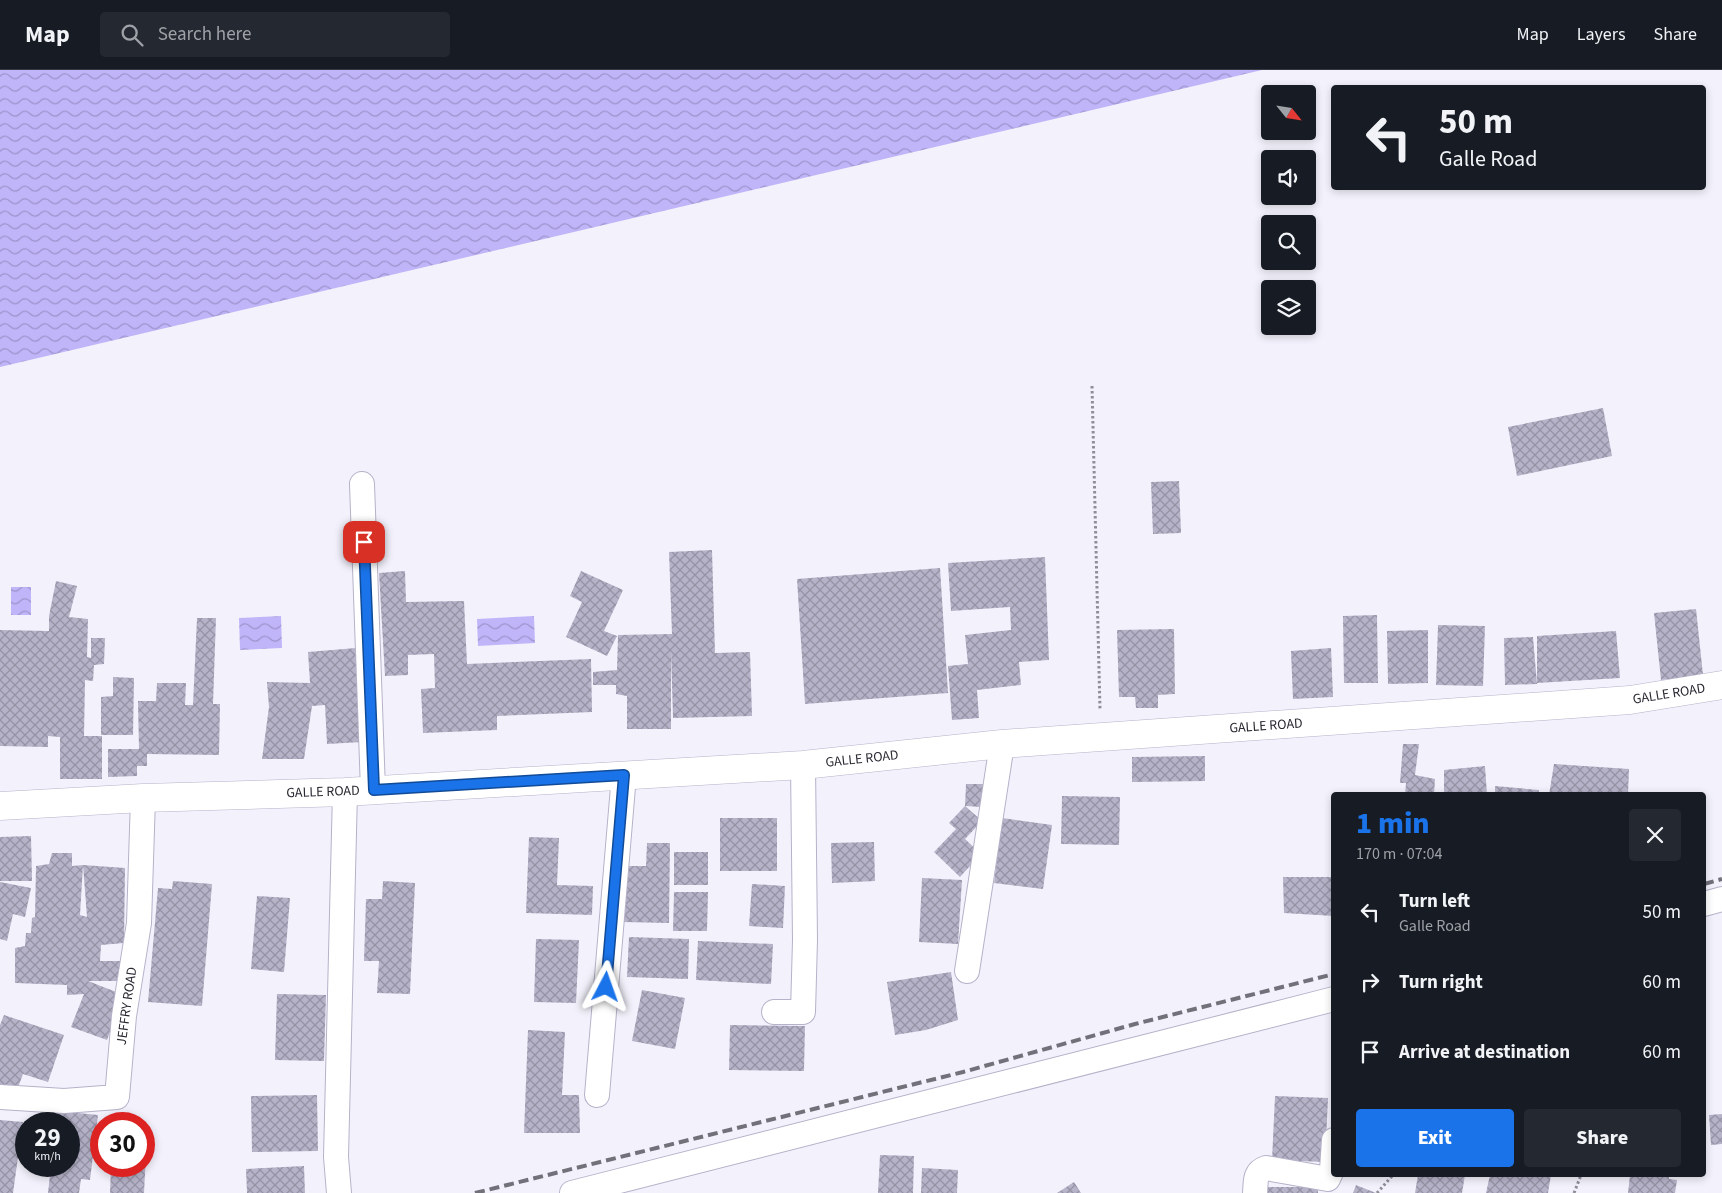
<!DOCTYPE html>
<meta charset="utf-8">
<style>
:root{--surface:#171b24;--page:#242831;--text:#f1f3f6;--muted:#9ea1a6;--line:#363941;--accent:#1a73e8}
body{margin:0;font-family:"Source Sans 3",sans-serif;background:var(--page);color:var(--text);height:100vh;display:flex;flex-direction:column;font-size:19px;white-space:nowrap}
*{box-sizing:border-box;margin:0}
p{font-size:16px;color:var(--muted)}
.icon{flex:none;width:28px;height:28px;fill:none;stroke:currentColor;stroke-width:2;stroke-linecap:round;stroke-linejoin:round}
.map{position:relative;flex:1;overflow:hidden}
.side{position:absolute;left:1331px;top:722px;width:375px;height:385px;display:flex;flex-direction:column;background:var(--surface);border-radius:5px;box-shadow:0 2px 8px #0003}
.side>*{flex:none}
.banner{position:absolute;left:1331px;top:15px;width:375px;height:105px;border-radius:5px;box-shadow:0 2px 8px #0003;background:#171b24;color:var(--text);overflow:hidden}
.needle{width:32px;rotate:120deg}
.fabs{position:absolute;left:1261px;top:15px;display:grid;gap:10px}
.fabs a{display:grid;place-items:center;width:55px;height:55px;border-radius:5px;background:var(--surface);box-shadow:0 2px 8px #0003;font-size:25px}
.speed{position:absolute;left:15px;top:1042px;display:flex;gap:10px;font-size:25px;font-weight:700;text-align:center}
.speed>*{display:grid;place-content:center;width:65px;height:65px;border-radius:50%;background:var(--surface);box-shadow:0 2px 8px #0003;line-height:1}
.speed small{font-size:12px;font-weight:400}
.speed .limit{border:8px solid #d22;background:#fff;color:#111}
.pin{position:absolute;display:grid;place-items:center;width:42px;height:42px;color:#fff;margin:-21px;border-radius:10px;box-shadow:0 2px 8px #0006}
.me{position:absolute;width:55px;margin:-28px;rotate:4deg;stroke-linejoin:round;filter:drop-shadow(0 0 4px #0008)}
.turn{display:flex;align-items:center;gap:18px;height:105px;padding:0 25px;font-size:22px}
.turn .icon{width:65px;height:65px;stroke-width:2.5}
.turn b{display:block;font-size:35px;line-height:42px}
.round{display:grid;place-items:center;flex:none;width:52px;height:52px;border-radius:5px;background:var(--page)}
.head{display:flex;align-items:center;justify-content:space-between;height:85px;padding:0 25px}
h1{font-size:30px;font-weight:800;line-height:38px;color:var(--accent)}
.action{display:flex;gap:10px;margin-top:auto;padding:10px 25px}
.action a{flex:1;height:58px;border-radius:5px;background:var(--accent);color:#fff;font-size:20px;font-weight:800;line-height:58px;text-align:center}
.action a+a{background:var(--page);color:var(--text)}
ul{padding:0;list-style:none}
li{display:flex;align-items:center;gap:15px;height:70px;padding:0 25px}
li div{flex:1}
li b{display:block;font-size:19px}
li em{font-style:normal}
header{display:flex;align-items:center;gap:30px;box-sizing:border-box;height:70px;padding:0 25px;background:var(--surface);border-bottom:1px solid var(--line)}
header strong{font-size:24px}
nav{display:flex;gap:28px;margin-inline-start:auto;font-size:18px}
.search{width:350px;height:45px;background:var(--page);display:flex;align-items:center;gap:12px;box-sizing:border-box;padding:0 18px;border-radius:5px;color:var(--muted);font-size:19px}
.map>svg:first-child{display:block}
</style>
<header>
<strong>Map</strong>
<div class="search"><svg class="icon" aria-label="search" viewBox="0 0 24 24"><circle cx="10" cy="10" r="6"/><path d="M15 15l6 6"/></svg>Search here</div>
<nav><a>Map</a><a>Layers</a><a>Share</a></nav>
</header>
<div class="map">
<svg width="1722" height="1123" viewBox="0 0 1722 1123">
<defs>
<pattern id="water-waves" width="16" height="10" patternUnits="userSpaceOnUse" patternTransform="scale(1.25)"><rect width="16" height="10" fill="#c1b5fa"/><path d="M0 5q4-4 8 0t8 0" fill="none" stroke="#9d93cb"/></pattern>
<pattern id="building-cross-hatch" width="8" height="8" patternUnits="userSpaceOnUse" patternTransform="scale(1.25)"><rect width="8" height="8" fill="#b6b3c9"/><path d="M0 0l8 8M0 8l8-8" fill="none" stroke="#9492a4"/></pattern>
</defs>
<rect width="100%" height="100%" fill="#f3f2fc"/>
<path fill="url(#water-waves)" d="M0 0H1262L0 297Z
M11 517H31V545H11Z
M281 546 282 578 240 580 239 548Z
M534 546 535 573 478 576 477 549Z"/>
<path fill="url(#building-cross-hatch)" d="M1603 338 1612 386 1517 406 1508 357Z
M1179 411 1181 463 1153 464 1151 412Z
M712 480 715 583 750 582 752 646 673 648 671 580V659H627V626L616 624V615H593V602L617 600 618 565 672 564 669 482Z
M1045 487 1049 590 1019 592 1021 615 977 620 979 648 952 650 948 596 968 594 965 565 1011 560 1010 537 951 541 948 493Z
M940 498 948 623 805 634 797 509Z
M405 501 406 532 464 531 467 594 591 589 592 642 497 646V660L423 663 421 619 435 618 434 584 408 585V605L385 606 379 503Z
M581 501 623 520 604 561 617 566 607 586 566 567 582 532 570 526Z
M56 511 77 516 69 547 88 549 87 587 91 588V568H105L104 594 94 595 93 611 85 610 84 666H102V709H60V667L48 666V677L0 676V560L49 561V546Z
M1696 539 1703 605 1661 610 1654 543Z
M1377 545 1378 613H1344L1343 546Z
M197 548H216L213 634H220L219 685 147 684V696H137V706L108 707V679H139L138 631H156L157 613H186L185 635H193Z
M1438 555 1485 556 1483 616 1436 615Z
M1174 559 1175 624 1158 625V638H1136L1135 627H1119L1117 560Z
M1428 560V613L1388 614 1387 561Z
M1616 561 1620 608 1537 613V566Z
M1533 567 1537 614 1505 615 1504 568Z
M356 578 362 672 327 674 325 635 312 636 304 689H262L269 637 267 612 310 613 308 582Z
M1331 578 1333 627 1293 629 1291 581Z
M113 607 134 608 133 665H101V627L113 626Z
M1403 674H1419L1415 705 1435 709 1434 725H1405L1406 713H1400Z
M1205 686V711L1132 712V687Z
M1554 694 1629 699 1628 725H1549Z
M1485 696 1487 725H1444V700Z
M966 714H983L982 737 965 736Z
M1495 716 1539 720 1538 725H1495Z
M1062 726 1120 727 1119 775 1061 774Z
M965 736 982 751 965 769 981 784 960 807 934 782 956 759 949 753Z
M720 748H777V801H720Z
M1002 748 1052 755 1043 819 994 813Z
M31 766 32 811H0V767Z
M529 767 559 768 557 815 593 816 592 845 526 843Z
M874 772 875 811 832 813 831 773Z
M647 773H670L669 853 623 852 624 796H646Z
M674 782H708V815H674Z
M52 783H72V796L83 795 80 845 87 847 83 795 125 798 124 873 101 875 100 891H120V911H88L124 925 107 970 71 957 84 924 67 925V915L15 913V878L25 876 26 863H31L32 848 35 847 36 796 49 794Z
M1283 807H1334V846L1284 843Z
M922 808 962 810 958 874 919 872Z
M173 811 212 814 202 936 148 932 158 818 172 819Z
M383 811 415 813 410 924 377 923 379 891H364L366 829H382Z
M0 812 31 818 25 847 13 844 7 871 0 869Z
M752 814 785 816 783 858 749 856Z
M674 822H708L707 861H673Z
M257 826 290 828 284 902 251 899Z
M629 867 689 869 688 909 627 907Z
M536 869 579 870 576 933 534 932Z
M698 871 773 874 771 914 696 910Z
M951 902 958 950 926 960 895 965 887 912Z
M642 920 685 928 675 979 632 971Z
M277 924 326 925 324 991 275 990Z
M4 945 64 965 48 1012 23 1004 17 1020 0 1014V955Z
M730 955 805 956 804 1001 729 1000Z
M528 960 565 962 562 1025H579L580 1063H524Z
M317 1025 318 1081 252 1082 251 1026Z
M1275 1026 1328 1028 1325 1092 1272 1090Z
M58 1041 98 1045 90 1110 81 1109 79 1123H48L51 1096H69V1054H56Z
M1722 1044V1074L1711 1075 1709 1045Z
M0 1050 23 1052 13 1123H0Z
M144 1066H147L144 1123H110L111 1096H144Z
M880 1085 914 1086 913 1123H878Z
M304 1096 305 1123H247L246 1099Z
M922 1098 958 1100 957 1123H921Z
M1418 1105H1465L1462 1123H1415Z
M1490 1105H1551L1548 1123H1486Z
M1630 1105H1669V1109L1677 1110 1675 1123H1628Z
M1074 1112 1081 1123H1057Z
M1356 1115 1376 1123H1353Z
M1265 1117H1318V1123H1265Z"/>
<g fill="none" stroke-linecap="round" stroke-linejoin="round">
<defs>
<path id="street" d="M362 414 373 720
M1704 834 1722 829
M967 901 1002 674
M774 942H803L805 870 803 695
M597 1025 624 705
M0 1027 64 1031 117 1027 124 946 139 853 143 728
M339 1123 336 1087 345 722
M572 1123 1334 929
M1255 1123C1256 1112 1254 1102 1266 1098L1328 1109 1332 1100 1334 1070"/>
<path id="highway" d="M0 736 143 728 345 722 803 695 1002 674 1630 630 1722 615"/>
</defs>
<use href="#street" stroke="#b5b2c9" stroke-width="26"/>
<use href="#highway" stroke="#b5b2c9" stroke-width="29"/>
<path stroke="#8f8e97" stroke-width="3" stroke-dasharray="2.5 2.5" stroke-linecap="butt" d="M1092 316 1100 640
M1377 1123 1393 1105
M1574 1123 1581 1105"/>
<use href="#street" stroke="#fff" stroke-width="24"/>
<use href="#highway" stroke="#fff" stroke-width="28"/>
<path stroke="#72717a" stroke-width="4" stroke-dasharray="10 5" stroke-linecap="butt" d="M1704 814 1722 809
M475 1123 963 1002 1135 954 1334 904"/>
</g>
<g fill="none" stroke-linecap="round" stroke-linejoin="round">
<defs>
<path id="route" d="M364 472 374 720 624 705 606 917"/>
</defs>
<use href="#route" stroke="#114b97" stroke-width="12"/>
<use href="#route" stroke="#1a73e8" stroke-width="9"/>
</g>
<g text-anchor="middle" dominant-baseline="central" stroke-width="4" stroke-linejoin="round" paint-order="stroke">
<g font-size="14" fill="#2a2932" stroke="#fff">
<text transform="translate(1669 624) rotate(-9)">GALLE ROAD</text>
<text transform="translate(1266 656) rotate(-4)">GALLE ROAD</text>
<text transform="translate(862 689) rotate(-6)">GALLE ROAD</text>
<text transform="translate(323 722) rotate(-2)">GALLE ROAD</text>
<text transform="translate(127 936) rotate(-82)">JEFFRY ROAD</text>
</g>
</g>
</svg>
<div class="fabs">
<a><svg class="needle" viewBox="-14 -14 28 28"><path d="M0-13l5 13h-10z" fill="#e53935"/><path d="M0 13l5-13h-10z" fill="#9ea1a6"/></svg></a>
<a><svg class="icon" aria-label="sound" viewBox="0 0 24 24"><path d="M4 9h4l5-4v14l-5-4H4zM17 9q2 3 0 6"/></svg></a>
<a><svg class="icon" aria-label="search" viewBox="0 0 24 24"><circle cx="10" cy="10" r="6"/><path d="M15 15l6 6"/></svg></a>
<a><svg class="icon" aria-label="layers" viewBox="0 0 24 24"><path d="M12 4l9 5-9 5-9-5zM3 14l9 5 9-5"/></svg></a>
</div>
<div class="speed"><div>29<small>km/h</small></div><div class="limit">30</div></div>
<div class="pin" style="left:364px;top:472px;background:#d93025"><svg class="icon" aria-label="arrive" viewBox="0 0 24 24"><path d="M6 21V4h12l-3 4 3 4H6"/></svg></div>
<svg class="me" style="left:606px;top:917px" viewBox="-20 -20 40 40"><path d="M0-17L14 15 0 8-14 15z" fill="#1a73e8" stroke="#fff" stroke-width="4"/></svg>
<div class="banner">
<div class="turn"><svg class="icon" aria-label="left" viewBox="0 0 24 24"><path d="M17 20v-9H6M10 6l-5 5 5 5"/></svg><div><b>50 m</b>Galle Road</div></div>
</div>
<section class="side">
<div class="head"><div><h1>1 min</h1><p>170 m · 07:04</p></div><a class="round"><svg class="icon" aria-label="close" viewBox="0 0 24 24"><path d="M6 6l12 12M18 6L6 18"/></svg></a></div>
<ul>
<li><svg class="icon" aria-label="left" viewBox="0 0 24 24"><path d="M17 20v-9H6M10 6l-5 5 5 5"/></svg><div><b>Turn left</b><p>Galle Road</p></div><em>50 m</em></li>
<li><svg class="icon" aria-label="right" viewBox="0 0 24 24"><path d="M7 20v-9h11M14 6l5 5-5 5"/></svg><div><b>Turn right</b></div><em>60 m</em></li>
<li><svg class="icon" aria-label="arrive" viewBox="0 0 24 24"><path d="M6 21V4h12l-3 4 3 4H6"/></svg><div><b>Arrive at destination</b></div><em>60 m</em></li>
</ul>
<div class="action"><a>Exit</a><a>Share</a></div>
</section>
</div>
